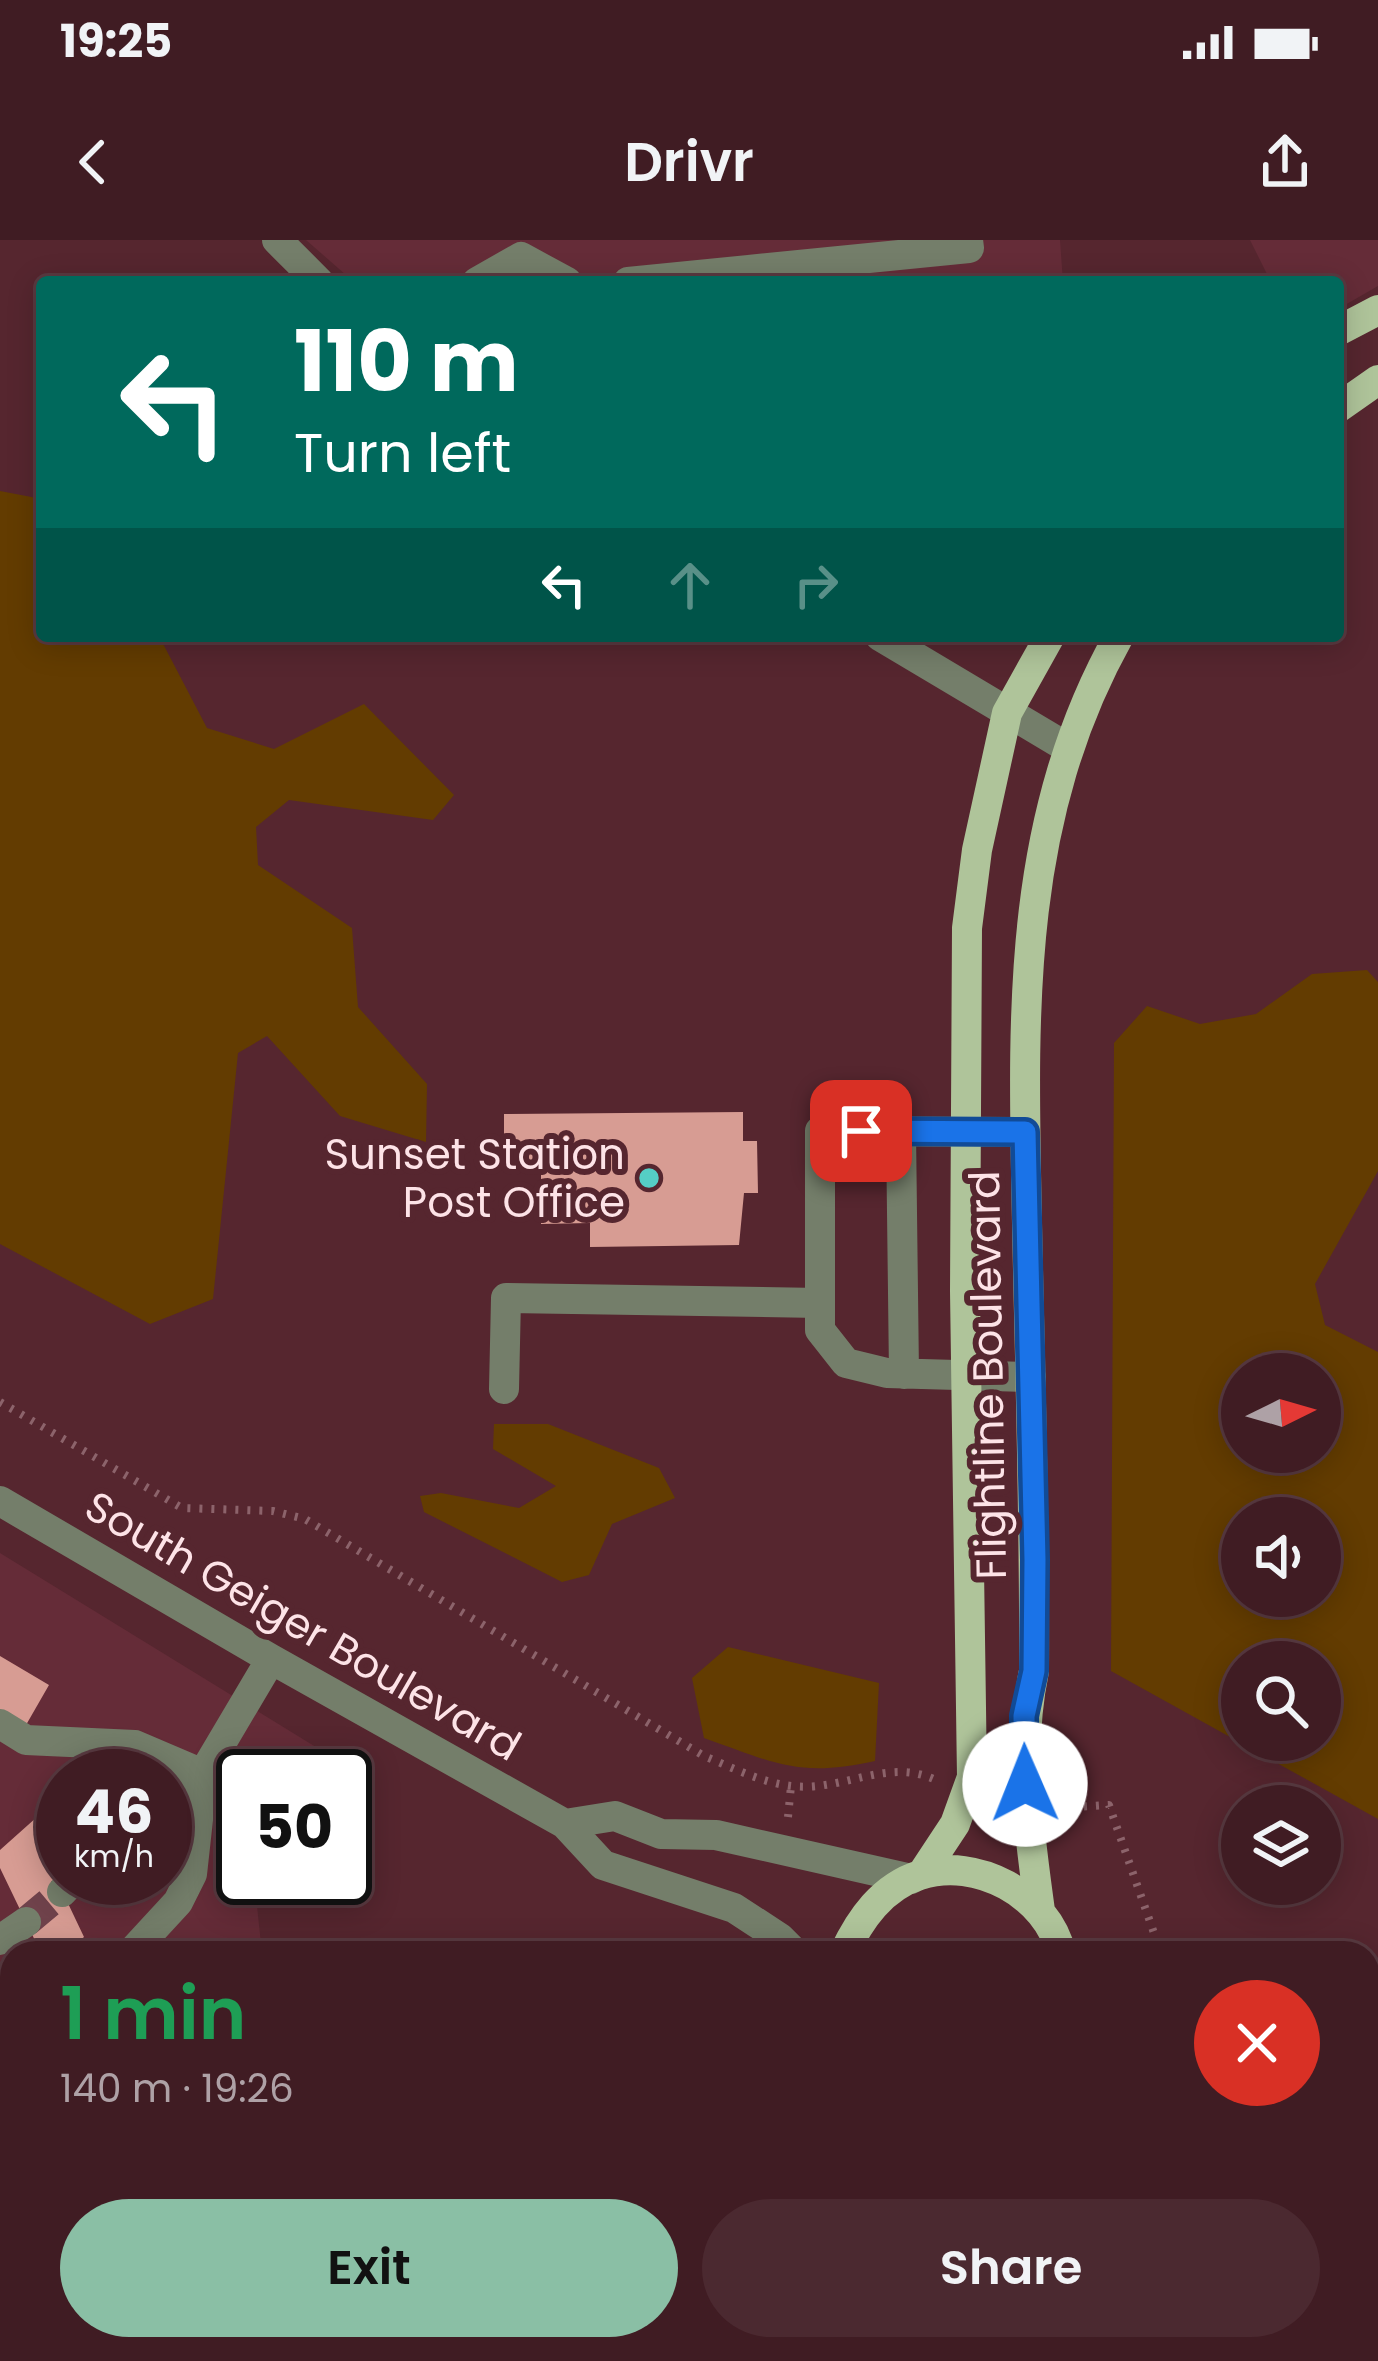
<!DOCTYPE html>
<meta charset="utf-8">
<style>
:root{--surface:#401c23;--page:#4b2930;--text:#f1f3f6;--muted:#aea1a6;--line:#593a41;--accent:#8abfa5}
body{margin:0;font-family:Poppins,sans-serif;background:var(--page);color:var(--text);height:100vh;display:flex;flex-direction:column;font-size:45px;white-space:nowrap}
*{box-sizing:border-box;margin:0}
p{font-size:39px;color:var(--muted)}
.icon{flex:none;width:66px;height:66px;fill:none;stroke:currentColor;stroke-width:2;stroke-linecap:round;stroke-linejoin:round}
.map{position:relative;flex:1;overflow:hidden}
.panel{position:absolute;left:0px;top:1701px;width:1380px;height:420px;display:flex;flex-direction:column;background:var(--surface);border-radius:36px 36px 0 0;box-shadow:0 6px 30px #0003,0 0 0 3px var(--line)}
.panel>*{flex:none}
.hud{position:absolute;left:36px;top:36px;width:1308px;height:366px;border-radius:12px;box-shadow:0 6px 30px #0003,0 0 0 3px var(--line);background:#00695c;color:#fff;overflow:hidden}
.needle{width:78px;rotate:85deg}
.buttons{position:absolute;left:1221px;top:1113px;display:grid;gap:24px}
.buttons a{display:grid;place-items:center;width:120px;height:120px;border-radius:50%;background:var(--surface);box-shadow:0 6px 30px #0003,0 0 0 3px var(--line);font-size:60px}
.speed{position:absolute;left:36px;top:1509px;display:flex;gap:24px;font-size:60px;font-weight:700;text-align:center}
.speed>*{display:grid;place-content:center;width:156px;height:156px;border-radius:50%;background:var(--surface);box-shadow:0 6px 30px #0003,0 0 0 3px var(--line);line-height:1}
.speed small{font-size:30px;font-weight:400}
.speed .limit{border:6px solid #111;border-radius:18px;background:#fff;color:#111}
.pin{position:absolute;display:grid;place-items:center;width:102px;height:102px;color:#fff;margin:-51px;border-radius:24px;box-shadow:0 6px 18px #0006}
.me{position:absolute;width:132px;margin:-66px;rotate:359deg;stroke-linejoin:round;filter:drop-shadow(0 0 9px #0008)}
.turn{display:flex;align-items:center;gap:42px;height:252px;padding:0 60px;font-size:54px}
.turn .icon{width:156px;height:156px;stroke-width:2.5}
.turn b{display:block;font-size:84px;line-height:102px}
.lanes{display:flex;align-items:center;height:114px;padding:0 60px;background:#0003;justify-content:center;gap:60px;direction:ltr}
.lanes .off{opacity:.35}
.round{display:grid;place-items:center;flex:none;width:126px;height:126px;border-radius:63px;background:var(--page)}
.summary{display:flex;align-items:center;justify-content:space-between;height:204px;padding:0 60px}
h1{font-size:72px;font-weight:600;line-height:90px;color:#1e9e55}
.button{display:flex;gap:24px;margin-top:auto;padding:24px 60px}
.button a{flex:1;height:138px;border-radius:72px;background:var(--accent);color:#111;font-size:48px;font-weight:600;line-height:138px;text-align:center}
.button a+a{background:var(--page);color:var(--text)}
.status{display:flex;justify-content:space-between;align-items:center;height:84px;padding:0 60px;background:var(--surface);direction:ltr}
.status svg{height:33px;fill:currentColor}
header{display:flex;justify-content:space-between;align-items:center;height:156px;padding:0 60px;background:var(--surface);font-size:54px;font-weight:600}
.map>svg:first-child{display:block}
</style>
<div class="status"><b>19:25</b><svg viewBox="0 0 49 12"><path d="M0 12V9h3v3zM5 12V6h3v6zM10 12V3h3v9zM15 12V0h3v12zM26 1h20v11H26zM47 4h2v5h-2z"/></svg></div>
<header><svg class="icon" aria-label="back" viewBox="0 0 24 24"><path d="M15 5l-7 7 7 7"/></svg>Drivr<svg class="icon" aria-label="share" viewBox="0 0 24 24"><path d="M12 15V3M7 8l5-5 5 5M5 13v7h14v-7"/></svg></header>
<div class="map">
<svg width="1378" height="2121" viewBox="0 0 1378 2121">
<rect width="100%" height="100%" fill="#56262f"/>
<path fill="#652c38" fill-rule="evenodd" d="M306 0H1060L1063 42H354Z
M1250 0H1378V46L1338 69V42H1271Z
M0 1313 345 1525 322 1536H243V1638H254L262 1713H12V2109H304L305 2121H0ZM63 1536H165V1638H63Z
M1057 2109H1351L1372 2121H1046Z"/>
<path fill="#633c01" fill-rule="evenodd" d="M0 251 42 259V396H159L207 488 274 509 364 464 454 555 433 580 289 560 256 587 258 625 352 688 358 767 427 844 426 902 340 876 267 796 238 813 213 1059 150 1084 0 1004Z
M1367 730 1378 742V931L1315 1044 1325 1085 1378 1112V1579L1111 1431 1114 803 1147 766 1200 784 1256 774 1312 734ZM1242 1134H1320V1212H1242ZM1242 1278H1320V1356H1242ZM1242 1422H1320V1500H1242Z
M494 1184H548L659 1228 675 1258 612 1284 589 1335 562 1342 424 1272 420 1256 441 1253 519 1268 556 1246 493 1209Z
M728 1407 879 1443 875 1521C798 1538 775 1523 704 1498L692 1438Z"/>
<path fill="#d79c93" d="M743 872V901H757L758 953H744L739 1005 590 1007V983L541 984V924H504V874Z
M0 1416 49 1445 26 1485 0 1470Z
M56 1560 63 1576V1629L55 1636 84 1697 65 1713H41L0 1628V1610Z
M12 1987V2062L0 2063V1988Z"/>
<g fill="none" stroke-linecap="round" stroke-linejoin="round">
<path stroke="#6f424b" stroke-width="30" stroke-dasharray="30 15" stroke-linecap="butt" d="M26 1682 62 1652"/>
<path stroke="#8c636b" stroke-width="8" stroke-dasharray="3 9" stroke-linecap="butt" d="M0 1162 182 1268 273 1271 305 1279 704 1516C731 1527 762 1543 792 1546 844 1552 888 1516 938 1541
M1060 1568 1109 1565 1161 1713
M788 1577 791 1546
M1368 1906 1378 1911
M963 2121 969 2109"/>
<path stroke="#747e6a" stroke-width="30" d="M277 0 319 42
M477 42 521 17 567 42
M628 42 969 8 968 0
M880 396 1068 508
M901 891 904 1134
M1025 892 820 891V1090L846 1123 887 1133 1031 1137
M504 1149 506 1058 820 1063
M0 1261 271 1419 565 1584 603 1625 734 1668 780 1698 795 1713
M0 1484 26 1500 135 1505 203 1534
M165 1550 203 1534
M565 1584 615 1576 661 1594 716 1595 911 1639
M62 1652 75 1638
M0 1700 26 1682
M131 1713 178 1662 192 1634 203 1534 271 1419
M0 1823 12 1819
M1368 2065 1376 2077
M1184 2109 1206 2121
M1088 2121 1105 2109"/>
<path stroke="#afc49a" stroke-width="30" d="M1338 91 1378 70
M1338 168 1378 140
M922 1634 955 1584 972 1537 965 1051 967 688 977 610 1007 473 1050 396
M1040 1671C1029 1590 1017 1512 1034 1431 1035 1281 1030 1132 1027 983 1023 777 1015 582 1119 396
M844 1713C860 1679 882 1647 920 1635 976 1616 1048 1655 1061 1713
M668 2121 676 2109"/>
</g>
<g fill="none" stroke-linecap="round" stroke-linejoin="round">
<defs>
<path id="route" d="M861 891 1025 892 1035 1320 1034 1431 1024 1476 1025 1544"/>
</defs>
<use href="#route" stroke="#114b97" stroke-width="30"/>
<use href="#route" stroke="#1a73e8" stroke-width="21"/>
</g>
<circle fill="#55cec5" stroke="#56262f" stroke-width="4.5" cx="649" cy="938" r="12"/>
<g text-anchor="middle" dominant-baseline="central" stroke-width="12" stroke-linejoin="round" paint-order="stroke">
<g font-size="42" fill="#fde3e7" stroke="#56262f" text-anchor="end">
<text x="625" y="914">Sunset Station<tspan x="625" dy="48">Post Office</tspan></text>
</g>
<g font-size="42" fill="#fde3e7" stroke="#56262f">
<text transform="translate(988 1135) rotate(-91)">Flightline Boulevard</text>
<text transform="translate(303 1386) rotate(30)">South Geiger Boulevard</text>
</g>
</g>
</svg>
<div class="buttons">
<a><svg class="needle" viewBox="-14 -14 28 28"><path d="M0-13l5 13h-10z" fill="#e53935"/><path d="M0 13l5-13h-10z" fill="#aea1a6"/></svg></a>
<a><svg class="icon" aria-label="sound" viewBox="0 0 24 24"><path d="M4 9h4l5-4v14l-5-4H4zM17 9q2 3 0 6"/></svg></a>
<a><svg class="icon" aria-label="search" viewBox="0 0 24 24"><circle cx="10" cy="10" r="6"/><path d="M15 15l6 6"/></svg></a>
<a><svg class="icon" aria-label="layers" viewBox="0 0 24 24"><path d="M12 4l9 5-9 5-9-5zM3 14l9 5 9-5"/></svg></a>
</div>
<div class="speed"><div>46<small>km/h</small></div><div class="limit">50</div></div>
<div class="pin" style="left:861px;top:891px;background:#d93025"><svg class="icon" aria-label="arrive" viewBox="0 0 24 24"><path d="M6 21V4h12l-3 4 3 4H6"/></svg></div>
<svg class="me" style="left:1025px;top:1544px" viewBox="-20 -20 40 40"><circle r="19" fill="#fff"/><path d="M0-13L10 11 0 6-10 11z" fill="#1a73e8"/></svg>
<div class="hud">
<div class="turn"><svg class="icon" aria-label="left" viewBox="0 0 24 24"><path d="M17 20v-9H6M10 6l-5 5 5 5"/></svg><div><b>110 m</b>Turn left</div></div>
<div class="lanes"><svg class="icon" aria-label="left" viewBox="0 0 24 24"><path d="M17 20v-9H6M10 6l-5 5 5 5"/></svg><svg class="icon off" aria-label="ahead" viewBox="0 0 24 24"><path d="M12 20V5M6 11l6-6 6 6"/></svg><svg class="icon off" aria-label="right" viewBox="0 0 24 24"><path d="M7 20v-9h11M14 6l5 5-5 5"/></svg></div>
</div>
<section class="panel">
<div class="summary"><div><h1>1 min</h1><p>140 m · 19:26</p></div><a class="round" style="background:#d93025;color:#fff"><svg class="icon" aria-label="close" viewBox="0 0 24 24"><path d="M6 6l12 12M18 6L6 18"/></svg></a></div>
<div class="button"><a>Exit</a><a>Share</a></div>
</section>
</div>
